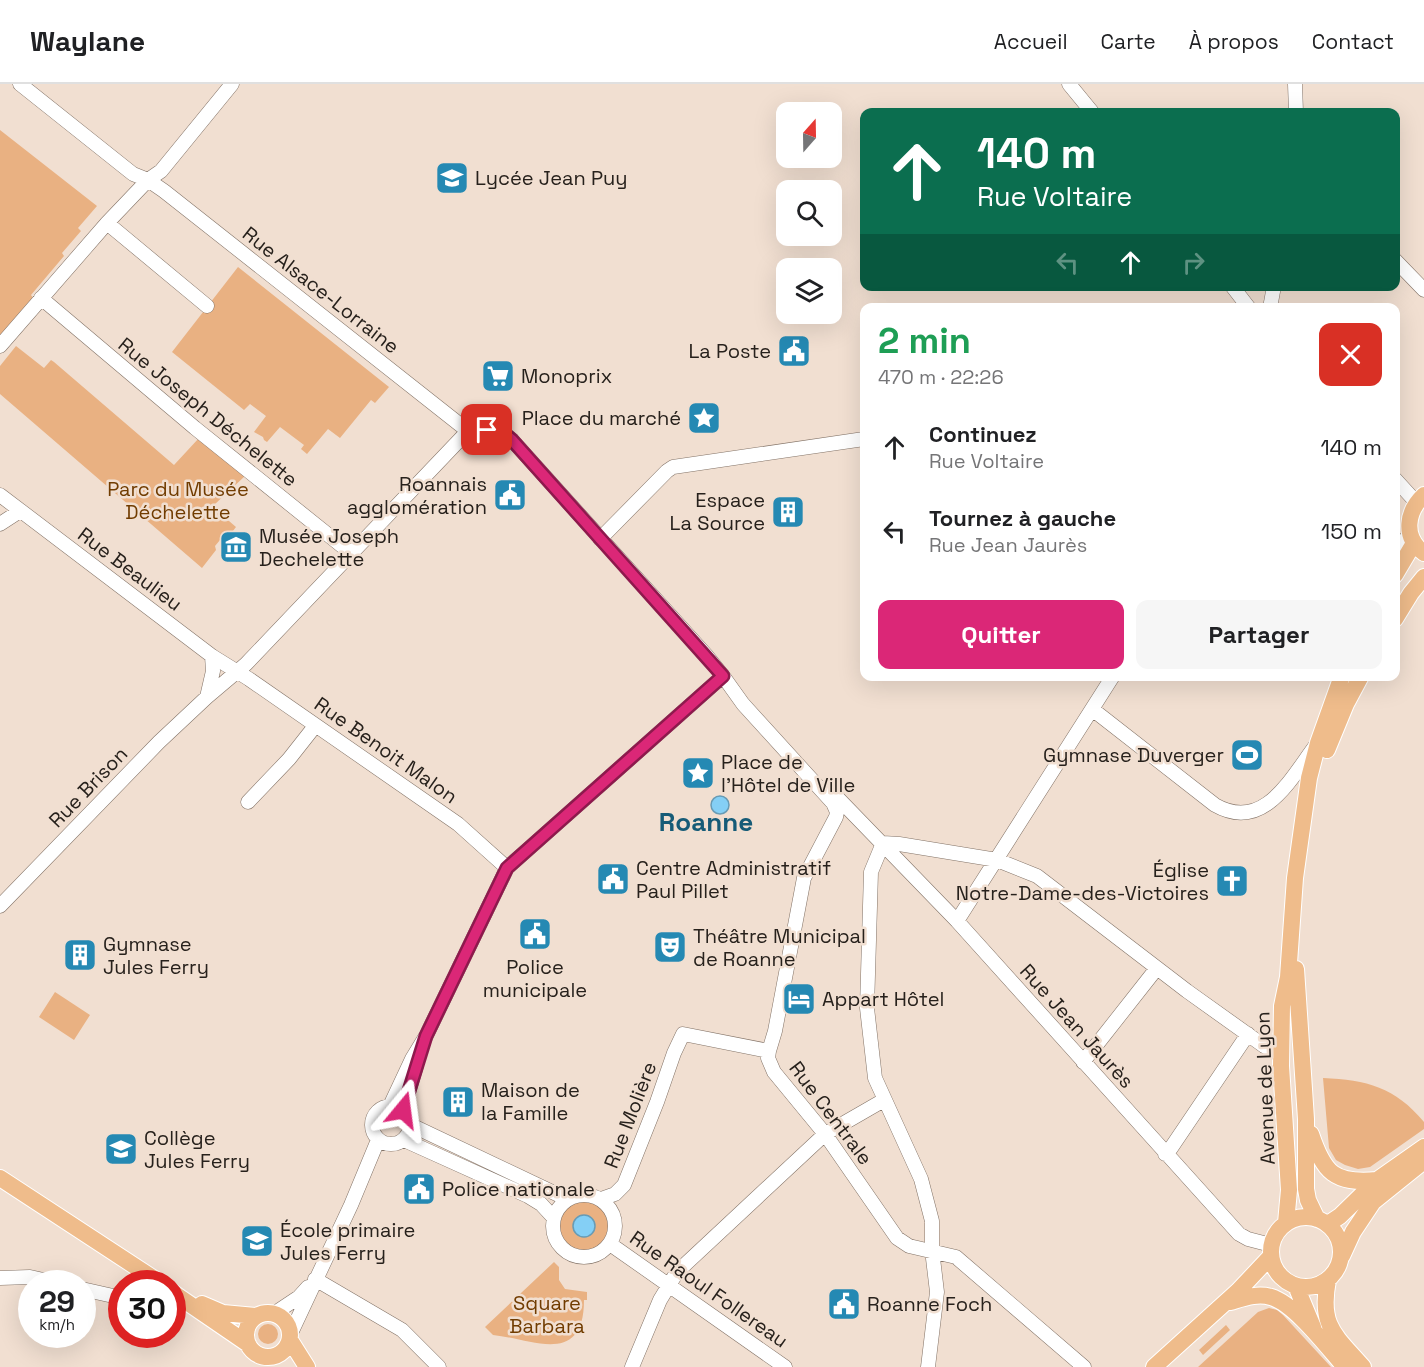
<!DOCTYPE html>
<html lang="fr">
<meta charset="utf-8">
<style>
:root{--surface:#fff;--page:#f6f6f6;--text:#202124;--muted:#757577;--line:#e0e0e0;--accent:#db2777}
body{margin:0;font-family:"Space Grotesk",sans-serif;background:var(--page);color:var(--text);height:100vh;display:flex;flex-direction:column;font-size:22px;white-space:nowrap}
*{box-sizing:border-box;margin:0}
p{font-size:20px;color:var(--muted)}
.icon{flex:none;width:33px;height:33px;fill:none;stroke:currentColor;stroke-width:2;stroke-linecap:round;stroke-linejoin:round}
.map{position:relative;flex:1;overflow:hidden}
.details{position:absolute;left:860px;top:219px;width:540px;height:378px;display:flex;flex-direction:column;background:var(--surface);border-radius:12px;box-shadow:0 6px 24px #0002}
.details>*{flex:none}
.top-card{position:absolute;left:860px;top:24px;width:540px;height:183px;border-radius:12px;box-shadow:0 6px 24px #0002;background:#0b6e4f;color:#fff;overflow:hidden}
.needle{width:39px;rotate:20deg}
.controls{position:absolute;left:776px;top:18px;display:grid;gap:12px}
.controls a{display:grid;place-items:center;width:66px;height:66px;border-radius:12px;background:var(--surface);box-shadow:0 6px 24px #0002;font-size:30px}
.speed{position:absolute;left:18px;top:1186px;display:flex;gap:12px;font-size:30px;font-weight:700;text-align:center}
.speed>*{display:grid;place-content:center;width:78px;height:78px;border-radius:50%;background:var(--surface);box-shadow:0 6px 24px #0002;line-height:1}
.speed small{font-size:15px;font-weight:400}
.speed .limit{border:9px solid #d22;background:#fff;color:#111}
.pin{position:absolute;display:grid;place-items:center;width:51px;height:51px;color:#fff;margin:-26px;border-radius:12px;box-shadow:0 3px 9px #0006}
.me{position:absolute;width:66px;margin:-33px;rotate:16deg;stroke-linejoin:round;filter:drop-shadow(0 0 4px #0008)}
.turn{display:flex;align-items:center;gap:21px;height:126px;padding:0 18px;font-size:27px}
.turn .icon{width:78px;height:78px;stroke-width:2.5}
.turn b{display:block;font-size:42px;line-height:51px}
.lanes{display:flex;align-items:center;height:57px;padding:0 18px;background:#0003;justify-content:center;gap:30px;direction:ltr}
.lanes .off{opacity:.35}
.round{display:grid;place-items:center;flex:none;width:63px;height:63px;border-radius:12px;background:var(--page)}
.headline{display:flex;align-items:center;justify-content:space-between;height:102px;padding:0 18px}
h1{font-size:36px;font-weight:700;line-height:45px;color:#1e9e55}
.cta{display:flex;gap:12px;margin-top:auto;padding:12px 18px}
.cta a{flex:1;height:69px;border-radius:12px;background:var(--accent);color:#fff;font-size:24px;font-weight:700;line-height:69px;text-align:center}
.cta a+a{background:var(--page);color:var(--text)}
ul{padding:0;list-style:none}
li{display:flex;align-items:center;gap:18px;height:84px;padding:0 18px}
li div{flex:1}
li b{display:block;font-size:22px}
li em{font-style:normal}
header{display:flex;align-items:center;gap:36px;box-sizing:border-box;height:84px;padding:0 30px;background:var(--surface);border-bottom:2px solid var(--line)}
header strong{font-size:28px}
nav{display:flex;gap:33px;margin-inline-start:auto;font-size:21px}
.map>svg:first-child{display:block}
</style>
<header>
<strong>Waylane</strong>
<nav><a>Accueil</a><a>Carte</a><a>À propos</a><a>Contact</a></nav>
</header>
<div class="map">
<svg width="1424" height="1283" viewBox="0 0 1424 1283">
<rect width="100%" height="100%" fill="#f1dfd1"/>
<path fill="#e9b182" d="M0 46 97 122 78 144 81 147 62 169 64 172 31 211 33 214 0 253Z
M238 183 389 303 375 319 371 316 340 354 328 345 307 370 301 365 304 361 280 343 267 358 264 356 263 353 254 348 266 332 250 320 244 326 172 268Z
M16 262 44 284 51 276 54 278 174 381 199 354 245 392 214 421 215 425 236 443 226 456H220L215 462 216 466 202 484 0 310V282Z
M55 908 90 931 74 956 39 933Z
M1323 994C1367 996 1395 1003 1424 1038V1045L1370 1083 1358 1085 1345 1081 1336 1076 1329 1064Z
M559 1142a25 25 0 1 1 50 0a25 25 0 1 1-50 0Z
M554 1178 559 1183V1196L565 1205 587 1208V1216H584C584 1283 532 1255 493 1251L485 1243Z
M1269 1224 1277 1226 1283 1231 1331 1283H1198L1258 1228Z
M258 1250a10 10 0 1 1 20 0a10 10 0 1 1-20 0Z
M1226 1241 1230 1246 1203 1271 1199 1266Z"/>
<path fill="#84cff5" stroke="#689bb4" stroke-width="1.5" d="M711 721a9 9 0 1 1 18 0a9 9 0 1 1-18 0Z
M573 1142a11 11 0 1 1 22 0a11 11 0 1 1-22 0Z"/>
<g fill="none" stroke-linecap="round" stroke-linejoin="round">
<defs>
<path id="minor" d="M20 0 133 90 148 96 164 107 468 347
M1069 0 1092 28
M1295 0 1296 28
M107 139 207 222
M1395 176 1424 206
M1232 202 1249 224
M41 214 195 344 352 470
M1270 224 1274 202
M0 262 107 139 148 96 161 87 232 0
M468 347C485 346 499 345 512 356L706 571 723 592 743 620 833 719 837 728 836 733 804 794 775 947 769 967 768 974 774 988 825 1050 897 1154 909 1162 956 1173 1084 1283
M1395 395 1416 418
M0 411 212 572 249 595 458 740 507 784
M0 440 20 427
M600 455 667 387 673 383 864 355
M1395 463 1411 451
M207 613 213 587 212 572
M1092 625 1215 721C1264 749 1291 694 1316 661
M831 707 957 837 1239 1150 1248 1155 1271 1161
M248 718 289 675 315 642
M883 759 871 788 867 924 875 994 921 1095 932 1137V1166L937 1208 928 1283
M883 759 899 760 997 776 1037 792 1187 907 1264 962 1281 972
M0 822 159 658 207 613 246 580 468 347
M957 837 1113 592
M1083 978 1157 884
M372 1041a19 19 0 1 1 38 0a19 19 0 1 1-38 0Z
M390 1022 412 975 426 952 507 784 723 592
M403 1026 416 983
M411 1041 567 1115
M404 1056 528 1112 541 1120 553 1133
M1165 1070 1171 1064 1248 950
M553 1142a31 31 0 1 1 62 0a31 31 0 1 1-62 0Z
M601 1115 615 1110 624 1101 657 1018 674 969 683 950 769 967
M610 1160 785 1283
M0 1194 30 1193 61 1200
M315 1195 402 1246 439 1283
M82 1205 122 1214
M275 1229 299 1213 308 1203
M291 1249 351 1121 378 1056
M632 1283 660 1216 677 1188 825 1050 884 1016"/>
<path id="major" d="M1424 411C1407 427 1402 453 1424 469
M1395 491 1414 459
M1395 535 1411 509 1424 493
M1327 666 1346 620 1361 592
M1296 885 1306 1035V1105L1308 1116 1317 1135
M1311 1050C1324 1089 1334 1100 1377 1096
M0 1094 162 1200
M1271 1168a35 35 0 1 1 70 0a35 35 0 1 1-70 0Z
M1286 1139 1289 1106 1281 982 1282 922 1288 893 1295 794 1309 694 1318 659 1342 592
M1328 1140 1340 1132 1377 1096 1424 1063
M1342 1172 1353 1148 1373 1118 1424 1077
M1328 1196C1319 1242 1335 1251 1363 1283
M1296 1202 1313 1243
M172 1208 248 1260
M1230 1218C1244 1214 1257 1209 1271 1213 1295 1220 1328 1264 1345 1283
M202 1220 223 1229 256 1232
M246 1251a22 22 0 1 1 44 0a22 22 0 1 1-44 0Z
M290 1256 307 1283
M1154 1283 1238 1207 1271 1172"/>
</defs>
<use href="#minor" stroke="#837367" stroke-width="15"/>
<use href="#major" stroke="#fff" stroke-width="18"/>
<use href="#minor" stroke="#fff" stroke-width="14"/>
<use href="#major" stroke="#efbc8b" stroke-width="16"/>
</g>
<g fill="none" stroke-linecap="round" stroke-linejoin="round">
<defs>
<path id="route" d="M403 1026 426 952 507 784 723 592 512 356 505 350 487 346"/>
</defs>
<use href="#route" stroke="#8e194d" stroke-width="15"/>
<use href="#route" stroke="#db2777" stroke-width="10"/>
</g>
<defs>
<symbol id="school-square" viewBox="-11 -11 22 22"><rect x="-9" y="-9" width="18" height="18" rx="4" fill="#2589b3" stroke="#f1dfd1"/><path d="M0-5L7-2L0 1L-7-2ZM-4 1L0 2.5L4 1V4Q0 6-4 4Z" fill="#fff"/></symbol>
<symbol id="civic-square" viewBox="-11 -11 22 22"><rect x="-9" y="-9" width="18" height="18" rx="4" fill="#2589b3" stroke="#f1dfd1"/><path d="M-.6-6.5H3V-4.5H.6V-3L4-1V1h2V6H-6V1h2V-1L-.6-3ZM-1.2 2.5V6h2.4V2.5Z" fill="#fff"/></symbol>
<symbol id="supermarket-square" viewBox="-11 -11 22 22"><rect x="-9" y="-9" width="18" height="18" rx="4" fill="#2589b3" stroke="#f1dfd1"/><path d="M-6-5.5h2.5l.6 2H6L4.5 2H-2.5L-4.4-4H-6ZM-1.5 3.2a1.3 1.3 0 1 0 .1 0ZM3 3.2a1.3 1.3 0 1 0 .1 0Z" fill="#fff"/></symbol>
<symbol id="sight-square" viewBox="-11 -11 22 22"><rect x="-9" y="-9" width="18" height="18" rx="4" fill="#2589b3" stroke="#f1dfd1"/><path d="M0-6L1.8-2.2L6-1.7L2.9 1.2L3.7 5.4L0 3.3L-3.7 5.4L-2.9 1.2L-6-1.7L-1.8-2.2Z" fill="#fff"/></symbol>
<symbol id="building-square" viewBox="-11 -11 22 22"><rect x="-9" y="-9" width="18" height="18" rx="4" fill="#2589b3" stroke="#f1dfd1"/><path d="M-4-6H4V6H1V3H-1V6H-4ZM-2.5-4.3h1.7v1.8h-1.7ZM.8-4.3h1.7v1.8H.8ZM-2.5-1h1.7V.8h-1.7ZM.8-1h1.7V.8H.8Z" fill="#fff"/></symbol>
<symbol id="museum-square" viewBox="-11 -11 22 22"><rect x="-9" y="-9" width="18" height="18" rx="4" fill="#2589b3" stroke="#f1dfd1"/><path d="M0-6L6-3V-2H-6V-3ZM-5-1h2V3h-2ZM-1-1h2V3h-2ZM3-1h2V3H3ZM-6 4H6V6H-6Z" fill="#fff"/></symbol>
<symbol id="stadium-square" viewBox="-11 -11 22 22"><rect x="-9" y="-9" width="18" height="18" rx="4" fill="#2589b3" stroke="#f1dfd1"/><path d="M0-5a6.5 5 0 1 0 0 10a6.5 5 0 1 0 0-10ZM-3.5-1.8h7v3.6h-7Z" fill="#fff"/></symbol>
<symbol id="church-square" viewBox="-11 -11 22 22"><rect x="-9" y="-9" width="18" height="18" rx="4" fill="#2589b3" stroke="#f1dfd1"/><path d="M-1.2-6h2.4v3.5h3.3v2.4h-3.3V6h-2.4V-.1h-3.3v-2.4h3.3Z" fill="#fff"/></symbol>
<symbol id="theatre-square" viewBox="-11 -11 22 22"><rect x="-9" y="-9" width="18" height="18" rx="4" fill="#2589b3" stroke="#f1dfd1"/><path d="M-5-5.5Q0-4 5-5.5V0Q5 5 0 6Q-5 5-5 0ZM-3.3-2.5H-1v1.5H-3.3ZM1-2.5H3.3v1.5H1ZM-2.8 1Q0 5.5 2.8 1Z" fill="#fff"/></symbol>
<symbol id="hotel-square" viewBox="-11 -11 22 22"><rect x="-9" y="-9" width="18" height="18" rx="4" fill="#2589b3" stroke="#f1dfd1"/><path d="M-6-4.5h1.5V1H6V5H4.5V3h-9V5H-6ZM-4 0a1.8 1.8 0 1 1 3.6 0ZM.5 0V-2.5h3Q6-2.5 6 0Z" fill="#fff"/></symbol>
</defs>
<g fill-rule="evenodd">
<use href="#school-square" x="433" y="75" width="38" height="38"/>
<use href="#civic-square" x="775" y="248" width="38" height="38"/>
<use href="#supermarket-square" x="479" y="273" width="38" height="38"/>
<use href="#sight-square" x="685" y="315" width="38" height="38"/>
<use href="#civic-square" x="491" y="392" width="38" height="38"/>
<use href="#building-square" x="769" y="409" width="38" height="38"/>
<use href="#museum-square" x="217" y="444" width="38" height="38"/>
<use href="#stadium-square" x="1228" y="652" width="38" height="38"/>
<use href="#sight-square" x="679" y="670" width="38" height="38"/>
<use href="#civic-square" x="594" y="776" width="38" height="38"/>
<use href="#church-square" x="1213" y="778" width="38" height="38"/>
<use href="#civic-square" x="516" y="831" width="38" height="38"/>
<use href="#theatre-square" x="651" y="844" width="38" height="38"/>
<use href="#building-square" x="61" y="852" width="38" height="38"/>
<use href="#hotel-square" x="780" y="896" width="38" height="38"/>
<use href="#building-square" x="439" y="999" width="38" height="38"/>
<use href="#school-square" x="102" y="1046" width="38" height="38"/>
<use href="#civic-square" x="400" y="1086" width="38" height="38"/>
<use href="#school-square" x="238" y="1138" width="38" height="38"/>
<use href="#civic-square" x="825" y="1201" width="38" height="38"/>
</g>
<g text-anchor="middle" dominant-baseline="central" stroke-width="5" stroke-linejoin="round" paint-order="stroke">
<g font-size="20" fill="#27211c" stroke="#f1dfd1" text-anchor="start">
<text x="475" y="94">Lycée Jean Puy</text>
<text x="771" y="267" text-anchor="end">La Poste</text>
<text x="521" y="292">Monoprix</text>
<text x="681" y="334" text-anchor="end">Place du marché</text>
<text x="487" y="400" text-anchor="end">Roannais<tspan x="487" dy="23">agglomération</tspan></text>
<text x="765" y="416" text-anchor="end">Espace<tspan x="765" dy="23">La Source</tspan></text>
<text x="259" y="452">Musée Joseph<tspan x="259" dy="23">Dechelette</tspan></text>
<text x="1224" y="671" text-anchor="end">Gymnase Duverger</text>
<text x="721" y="678">Place de<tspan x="721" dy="23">l'Hôtel de Ville</tspan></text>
<text x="636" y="784">Centre Administratif<tspan x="636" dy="23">Paul Pillet</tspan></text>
<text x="1209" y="786" text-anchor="end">Église<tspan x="1209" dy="23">Notre-Dame-des-Victoires</tspan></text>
<text x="693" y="852">Théâtre Municipal<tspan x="693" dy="23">de Roanne</tspan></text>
<text x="103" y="860">Gymnase<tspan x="103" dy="23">Jules Ferry</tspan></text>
<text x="535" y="883" text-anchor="middle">Police<tspan x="535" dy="23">municipale</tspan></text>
<text x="822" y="915">Appart Hôtel</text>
<text x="481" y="1006">Maison de<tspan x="481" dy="23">la Famille</tspan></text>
<text x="144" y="1054">Collège<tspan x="144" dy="23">Jules Ferry</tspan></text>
<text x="442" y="1105">Police nationale</text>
<text x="280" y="1146">École primaire<tspan x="280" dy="23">Jules Ferry</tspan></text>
<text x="867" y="1220">Roanne Foch</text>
</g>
<g font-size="20" fill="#27211c" stroke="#f1dfd1">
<text transform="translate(321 206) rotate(38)">Rue Alsace-Lorraine</text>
<text transform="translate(208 328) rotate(39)">Rue Joseph Déchelette</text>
<text transform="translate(130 485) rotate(37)">Rue Beaulieu</text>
<text transform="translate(386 666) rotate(35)">Rue Benoit Malon</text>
<text transform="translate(88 703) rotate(-46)">Rue Brison</text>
<text transform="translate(1077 942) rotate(48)">Rue Jean Jaurès</text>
<text transform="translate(1265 1004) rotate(-92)">Avenue de Lyon</text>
<text transform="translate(831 1029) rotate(53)">Rue Centrale</text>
<text transform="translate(630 1031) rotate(-69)">Rue Molière</text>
<text transform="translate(709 1205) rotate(35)">Rue Raoul Follereau</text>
</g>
<g font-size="20" fill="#713c00" stroke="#f1dfd1">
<text x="178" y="405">Parc du Musée<tspan x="178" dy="23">Déchelette</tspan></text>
<text x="547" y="1219">Square<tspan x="547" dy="23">Barbara</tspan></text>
</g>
<g font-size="26" font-weight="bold" fill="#165b77" stroke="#f1dfd1">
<text x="706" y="738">Roanne</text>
</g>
</g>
</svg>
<div class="controls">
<a><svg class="needle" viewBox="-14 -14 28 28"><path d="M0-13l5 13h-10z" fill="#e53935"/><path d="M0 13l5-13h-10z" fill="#757577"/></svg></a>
<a><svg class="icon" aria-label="search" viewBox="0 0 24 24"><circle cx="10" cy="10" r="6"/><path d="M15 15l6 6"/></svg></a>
<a><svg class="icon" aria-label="layers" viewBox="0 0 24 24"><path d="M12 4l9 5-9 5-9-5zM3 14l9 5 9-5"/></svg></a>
</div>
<div class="speed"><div>29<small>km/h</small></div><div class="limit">30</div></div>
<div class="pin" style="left:487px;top:346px;background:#d93025"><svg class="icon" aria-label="arrive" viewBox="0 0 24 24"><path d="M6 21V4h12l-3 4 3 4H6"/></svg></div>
<svg class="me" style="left:403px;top:1026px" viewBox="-20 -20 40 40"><path d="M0-17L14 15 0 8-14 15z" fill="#db2777" stroke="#fff" stroke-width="4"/></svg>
<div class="top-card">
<div class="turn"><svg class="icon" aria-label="ahead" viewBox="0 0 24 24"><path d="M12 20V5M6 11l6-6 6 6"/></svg><div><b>140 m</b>Rue Voltaire</div></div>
<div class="lanes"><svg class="icon off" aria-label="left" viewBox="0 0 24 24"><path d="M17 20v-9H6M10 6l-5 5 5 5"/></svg><svg class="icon" aria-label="ahead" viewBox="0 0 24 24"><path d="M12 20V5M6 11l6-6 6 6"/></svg><svg class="icon off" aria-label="right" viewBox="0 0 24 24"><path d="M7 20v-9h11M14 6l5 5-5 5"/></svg></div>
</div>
<section class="details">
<div class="headline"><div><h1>2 min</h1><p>470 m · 22:26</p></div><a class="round" style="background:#d93025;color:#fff"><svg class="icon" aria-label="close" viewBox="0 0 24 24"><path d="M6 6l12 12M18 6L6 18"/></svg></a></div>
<ul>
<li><svg class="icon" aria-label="ahead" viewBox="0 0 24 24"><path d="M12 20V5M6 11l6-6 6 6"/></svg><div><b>Continuez</b><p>Rue Voltaire</p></div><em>140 m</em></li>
<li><svg class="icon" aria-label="left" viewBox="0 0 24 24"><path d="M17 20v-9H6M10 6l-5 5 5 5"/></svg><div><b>Tournez à gauche</b><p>Rue Jean Jaurès</p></div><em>150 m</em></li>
</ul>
<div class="cta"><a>Quitter</a><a>Partager</a></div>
</section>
</div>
